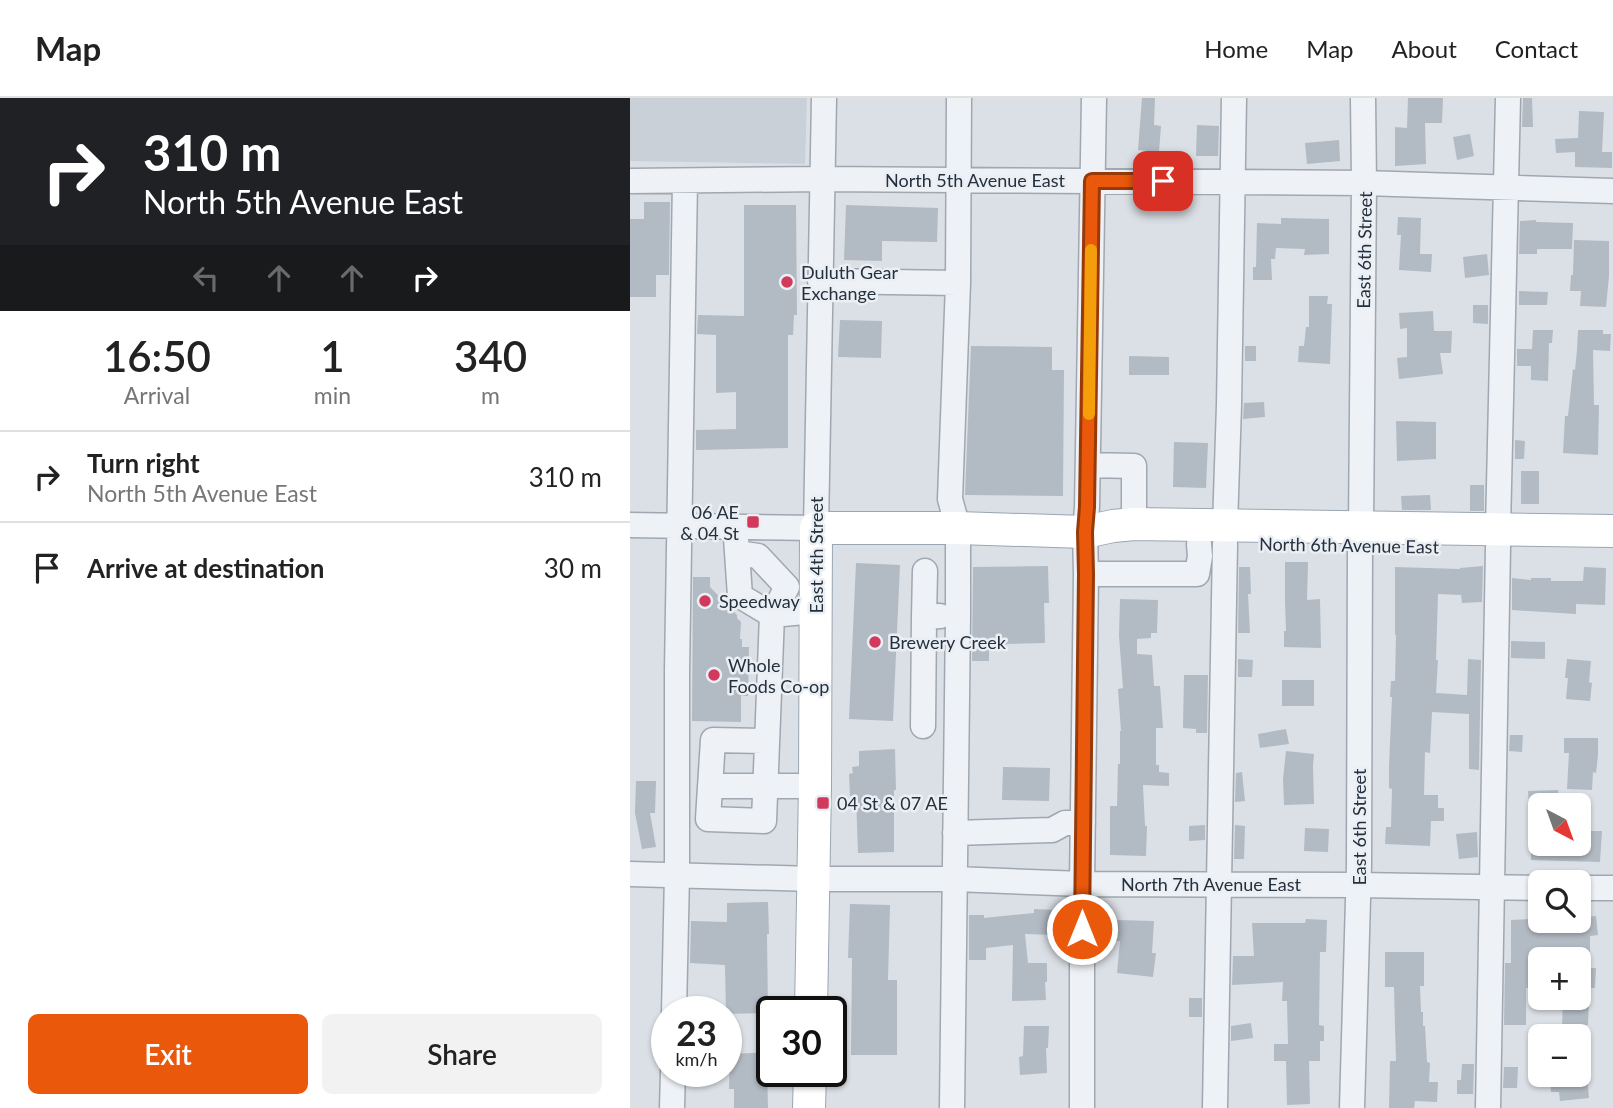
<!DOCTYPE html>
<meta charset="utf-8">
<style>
:root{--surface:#fff;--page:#f2f2f2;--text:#222;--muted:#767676;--line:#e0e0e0;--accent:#ea580c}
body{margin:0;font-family:Lato,sans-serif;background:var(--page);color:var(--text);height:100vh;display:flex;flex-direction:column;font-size:26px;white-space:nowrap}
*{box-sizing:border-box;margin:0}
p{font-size:23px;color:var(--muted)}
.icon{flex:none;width:38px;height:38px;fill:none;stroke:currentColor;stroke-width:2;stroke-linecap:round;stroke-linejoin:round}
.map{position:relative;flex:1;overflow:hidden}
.details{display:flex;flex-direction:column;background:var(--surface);width:630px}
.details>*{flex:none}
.banner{background:#202124;color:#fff;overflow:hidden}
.needle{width:46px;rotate:139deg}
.buttons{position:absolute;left:898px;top:695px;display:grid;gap:14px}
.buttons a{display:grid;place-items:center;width:63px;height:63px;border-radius:10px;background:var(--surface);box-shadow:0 2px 5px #0004;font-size:35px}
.speed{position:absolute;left:21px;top:898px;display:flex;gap:14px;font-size:35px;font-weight:700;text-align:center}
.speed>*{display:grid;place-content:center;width:91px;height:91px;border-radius:50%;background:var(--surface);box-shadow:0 2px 5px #0004;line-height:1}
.speed small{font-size:18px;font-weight:400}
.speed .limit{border:4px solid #111;border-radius:10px;background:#fff;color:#111}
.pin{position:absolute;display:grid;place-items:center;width:60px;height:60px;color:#fff;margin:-30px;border-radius:14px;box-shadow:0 4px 10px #0006}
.me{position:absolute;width:77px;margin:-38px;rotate:0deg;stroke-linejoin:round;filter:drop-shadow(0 0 5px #0008)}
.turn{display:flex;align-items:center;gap:24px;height:147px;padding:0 28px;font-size:32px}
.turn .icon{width:91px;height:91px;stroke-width:2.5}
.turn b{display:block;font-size:49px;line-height:60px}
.lanes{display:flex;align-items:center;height:66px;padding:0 28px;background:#0003;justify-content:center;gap:35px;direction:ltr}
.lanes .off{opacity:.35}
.eta{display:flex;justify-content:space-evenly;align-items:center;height:119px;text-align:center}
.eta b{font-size:42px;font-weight:600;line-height:49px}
.action{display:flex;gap:14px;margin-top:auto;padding:14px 28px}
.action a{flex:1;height:80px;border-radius:10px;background:var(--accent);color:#fff;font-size:28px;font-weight:600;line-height:80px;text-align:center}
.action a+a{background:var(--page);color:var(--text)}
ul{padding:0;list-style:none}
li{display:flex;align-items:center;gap:21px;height:91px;padding:0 28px;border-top:2px solid var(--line)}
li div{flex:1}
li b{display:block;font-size:26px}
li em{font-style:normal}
header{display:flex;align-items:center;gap:42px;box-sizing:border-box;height:98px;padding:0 35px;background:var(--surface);border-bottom:2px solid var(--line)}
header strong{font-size:33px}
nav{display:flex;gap:38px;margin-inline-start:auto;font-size:24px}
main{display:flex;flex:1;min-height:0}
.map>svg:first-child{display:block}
</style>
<header>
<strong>Map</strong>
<nav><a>Home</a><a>Map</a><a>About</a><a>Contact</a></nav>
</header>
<main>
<section class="details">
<div class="banner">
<div class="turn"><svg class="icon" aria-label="right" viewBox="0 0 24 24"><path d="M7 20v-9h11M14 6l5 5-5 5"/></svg><div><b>310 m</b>North 5th Avenue East</div></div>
<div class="lanes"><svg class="icon off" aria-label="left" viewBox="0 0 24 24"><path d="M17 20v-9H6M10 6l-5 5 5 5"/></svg><svg class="icon off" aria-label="ahead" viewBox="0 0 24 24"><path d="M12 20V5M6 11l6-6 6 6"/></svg><svg class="icon off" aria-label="ahead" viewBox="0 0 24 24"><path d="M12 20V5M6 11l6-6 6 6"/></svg><svg class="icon" aria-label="right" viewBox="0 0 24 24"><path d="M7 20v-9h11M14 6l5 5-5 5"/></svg></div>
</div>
<div class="eta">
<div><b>16:50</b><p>Arrival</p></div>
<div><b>1</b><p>min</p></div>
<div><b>340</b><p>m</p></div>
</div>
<ul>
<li><svg class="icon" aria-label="right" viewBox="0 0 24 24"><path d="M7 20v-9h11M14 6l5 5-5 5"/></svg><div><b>Turn right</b><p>North 5th Avenue East</p></div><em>310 m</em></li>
<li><svg class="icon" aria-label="arrive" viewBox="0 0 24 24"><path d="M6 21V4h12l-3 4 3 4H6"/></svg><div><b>Arrive at destination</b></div><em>30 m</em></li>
</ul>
<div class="action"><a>Exit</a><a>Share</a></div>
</section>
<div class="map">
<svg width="983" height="1010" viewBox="0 0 983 1010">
<rect width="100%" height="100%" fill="#dbe0e6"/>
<path fill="#c9d0d8" d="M0 0H177L175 66 0 63Z"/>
<path fill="#b2bac3" d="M512 0H525L524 27 531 28 529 54 508 52Z
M778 0H813L812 25H795L796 66 765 68V29L777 30Z
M893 0H902L903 29H892Z
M949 13 974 14 972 54H982V70L945 69V54L926 55 925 41 948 40Z
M567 27 589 28 588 58H566Z
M840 36 844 58 827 62 823 39Z
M709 42 710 63 677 66 675 45Z
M14 104H40L39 177H26V199H0V121H14Z
M114 107H166L167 217H164L163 237H158V350L66 352V332L106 331V294L86 295V237L67 236 68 217 114 218Z
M216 107 308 110 307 144 252 143V163L214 162Z
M768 119 791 120 790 156H802L801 174 769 172 771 137H767Z
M651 120 699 121V156L674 157 675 151 646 150 645 161H641L642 182H623V169H626L627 125 651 126Z
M906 122V124L943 125 942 151H907V156H889L890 123Z
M944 142 979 143V178L976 209 950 208 951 193H940L941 177H943Z
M857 156 859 177 835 180 833 159Z
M889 193 918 194 917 207H889Z
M679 198H698L697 206H702L700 266 668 264 669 248H674L676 229H679Z
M843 207H858V226L843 225Z
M803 213 804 233H822L821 255H810L813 276 769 281 767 260 777 259V230L770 231 769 215Z
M210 222 252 223 251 260 208 259Z
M903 232H923L922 245H919L918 283 901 282V268H887V251H902Z
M948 232H973V236H981L980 253 963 252 964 307H969L968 357 933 355 935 318H938L943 271 945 272 947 252Z
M341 248 422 249V272H434L433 398 335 397Z
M615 248H626V263H615Z
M499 258 539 259V277H499Z
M634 304 635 319 613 321 614 305Z
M766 323 806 324V361L767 363Z
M885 342 895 343 894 361H885Z
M544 344 578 345 576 390 543 389Z
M891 373H909V406H891Z
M840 387H854V413H840Z
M800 397 801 412H772L771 398Z
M655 464H678L677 502 690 501 691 550 654 549V533H656L655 501Z
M226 465 270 467 263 623 219 621Z
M418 468 419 505H414L415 545 376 546 377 552 359 553V563H342L343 469Z
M853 468 852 504 832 505 831 497 808 496 806 562H808L806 595 837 597 838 561 851 562 849 672 839 671V616L802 614 800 655 795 654 794 697H808V710H814V723H801L800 748 755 746 756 729H761L762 691 759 690V668L762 599H760L761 583H765L766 537H765V469L830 471V470Z
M609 469H620L621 496H618L620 535H608Z
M954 469 976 470 975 507 946 506V516L882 512V480L901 482V480H921V483H953Z
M63 479H80V489L107 517V520L111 524 110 541H112V549H119L118 598H111V624L62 623Z
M490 501 528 502 527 535H521V540L507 541V556L522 557 524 588H530L533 630H526V667H529V674L539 675V688L513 687 515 728H517L516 758 480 757V708H487L488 666H490V633H491L488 591 493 590 489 538Z
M881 543 915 544V561L881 560Z
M608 561 623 562 622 579H608Z
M937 561 961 563 959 584 962 585 960 603 936 601 938 580H935Z
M554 577H578L577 635H566V631L553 630Z
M652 582H684V608H652Z
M656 631 659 646 630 650 628 636Z
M880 637H893L892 654 879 653Z
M934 640H968V657L966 675 963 674 962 692 937 691 939 655H934Z
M265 651 266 692H264V754L228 755 226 698H220L219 676 223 675 222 669 229 668V653Z
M656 653 684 656 683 668 684 706 654 707 653 681Z
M373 669 420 670 419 703 372 702Z
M612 674 615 703 605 704 606 675Z
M6 683H26L25 715H20L26 749 12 751 5 715Z
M928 692 929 707H899L898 693Z
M575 727V742L559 743V728Z
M605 727 615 728 614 761H604Z
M675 730 699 731 698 754 674 753Z
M951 733H972L970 764 901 762V746H951Z
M847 734 848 759 829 761 826 736Z
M138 804 139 836H137L138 915 96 916 95 867 60 865 61 823 97 824V805Z
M220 806 260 807 258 882H267V957H221L222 860H218Z
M404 811 426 812 425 837 395 836 398 865H417V884H415L416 902 382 903 383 847 356 850V862H339V817H354V820L404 815Z
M966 818 968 837 960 838V861H942V859L910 857V889L896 890V927H874L875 865H881V822L900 821V823L942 825V822H948V820Z
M676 821 697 822 696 854H690L689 927 694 928V943H690V963H679L680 1006 657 1007 656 963H644V946H658L657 903H652L653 884 602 887 603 858H624L622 825H675Z
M487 822 524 823 522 855H526L523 879 487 875 490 843H486Z
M755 854H794V888H790L791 914H793V928H795L797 964 800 965 799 984H808L807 1004 785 1003 784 1010H759L760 963H766L765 930 764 889H755Z
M948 870H966L965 890H948Z
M559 900H572V919H559Z
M933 903 959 904 958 927H932Z
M621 925 623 940 601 943V928Z
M394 928H419L418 950H416L417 975 390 977 389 959 393 958Z
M142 954V972H137L138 1010H104V991H99L100 956Z
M832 966H844L843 996H827V982H831Z
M874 969H888L887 990H873Z
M957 977 959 1000 930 1003 929 994H921L920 981Z"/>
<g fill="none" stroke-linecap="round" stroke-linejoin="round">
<defs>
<path id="minor" d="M0 83 192 81 734 85 983 93
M190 183 328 185
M458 367 504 368V426
M0 427 186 430 194 0
M595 428 599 307 604 0
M731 429 734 85 733 0
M868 431 878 0
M106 440 110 498 142 517 185 513
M107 455 128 458 157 489 142 517 134 723 78 721 83 642 137 643
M295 473 294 519 310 518
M456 476H567L570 458 569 446
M293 628 294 519
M80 688H185
M325 735 422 732 435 725H453
M0 776 184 781H325L452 786 728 787 910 790
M948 790H983
M44 914 47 776V573L55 83
M42 1010 43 973
M322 1010 328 518V430L320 401 328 185 329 0
M452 1010V786L456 476 455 434 457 409 464 0
M585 1010 595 446
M722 1010 729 767 730 447
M858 1010 868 449"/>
<path id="major" d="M181 914 185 688 186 430H328L455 434 483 428 504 426 983 433
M179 1010 180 973"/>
</defs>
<use href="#minor" stroke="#a1a7b0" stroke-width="27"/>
<use href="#major" stroke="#9aa6b2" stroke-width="34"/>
<use href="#minor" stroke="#eef1f5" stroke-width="24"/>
<use href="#major" stroke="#fff" stroke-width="32"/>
</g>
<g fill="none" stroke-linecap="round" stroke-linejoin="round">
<defs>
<path id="route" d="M452 831 456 476 455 434 457 409 462 83H533"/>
</defs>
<use href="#route" stroke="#983908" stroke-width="18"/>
<use href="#route" stroke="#ea580c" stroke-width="12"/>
<path stroke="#f59e0b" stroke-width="12" d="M459 316 461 152"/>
</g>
<g fill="#d23a5d" stroke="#eaeff4" stroke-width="2.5">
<circle cx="157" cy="184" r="7"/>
<rect x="116" y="417" width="14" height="14" rx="3.5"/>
<circle cx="75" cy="503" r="7"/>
<circle cx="245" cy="544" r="7"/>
<circle cx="84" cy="577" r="7"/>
<rect x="186" y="698" width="14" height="14" rx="3.5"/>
</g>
<g text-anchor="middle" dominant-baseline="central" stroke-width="5" stroke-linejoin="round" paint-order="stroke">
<g font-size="18" fill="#252f3d" stroke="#eaeff4">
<text x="345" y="82">North 5th Avenue East</text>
<text transform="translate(734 152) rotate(-89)">East 6th Street</text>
<text transform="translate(719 447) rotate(1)">North 6th Avenue East</text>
<text transform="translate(186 457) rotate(-90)">East 4th Street</text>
<text transform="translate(729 729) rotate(-90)">East 6th Street</text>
<text x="581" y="786">North 7th Avenue East</text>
</g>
<g font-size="18" fill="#252f3d" stroke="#eaeff4" text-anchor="start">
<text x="171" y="174">Duluth Gear<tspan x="171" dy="21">Exchange</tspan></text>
<text x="109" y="414" text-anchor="end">06 AE<tspan x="109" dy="21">&amp; 04 St</tspan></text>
<text x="89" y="503">Speedway</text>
<text x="259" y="544">Brewery Creek</text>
<text x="98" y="567">Whole<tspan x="98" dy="21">Foods Co-op</tspan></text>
<text x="207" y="705">04 St &amp; 07 AE</text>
</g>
</g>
</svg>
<div class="buttons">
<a><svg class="needle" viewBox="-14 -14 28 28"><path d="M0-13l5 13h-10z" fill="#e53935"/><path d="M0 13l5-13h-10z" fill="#767676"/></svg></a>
<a><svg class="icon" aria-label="search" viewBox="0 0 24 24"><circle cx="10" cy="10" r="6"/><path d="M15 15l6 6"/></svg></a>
<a>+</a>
<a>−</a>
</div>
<div class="speed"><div>23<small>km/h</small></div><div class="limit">30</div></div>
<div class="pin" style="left:533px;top:83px;background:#d93025"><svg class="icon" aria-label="arrive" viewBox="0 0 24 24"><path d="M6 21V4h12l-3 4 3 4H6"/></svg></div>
<svg class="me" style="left:452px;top:831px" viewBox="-20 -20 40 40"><circle r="17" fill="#ea580c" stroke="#fff" stroke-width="3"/><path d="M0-11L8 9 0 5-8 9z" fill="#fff"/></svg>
</div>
</main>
